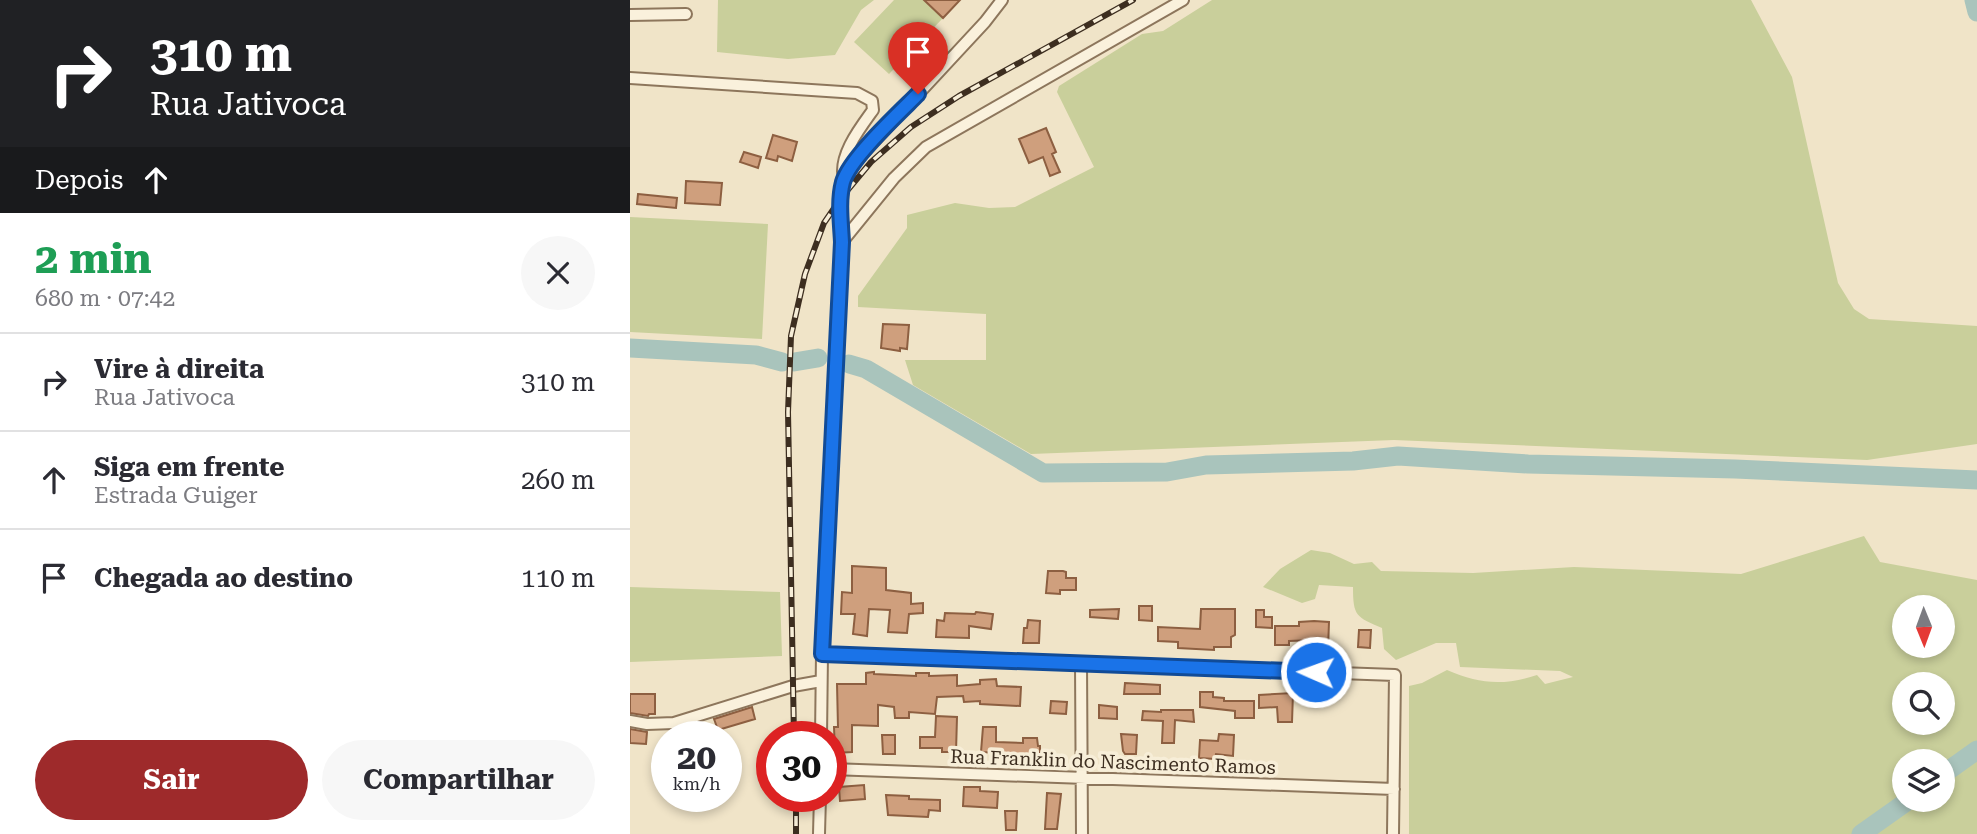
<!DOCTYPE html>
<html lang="pt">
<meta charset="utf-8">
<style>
:root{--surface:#fff;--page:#f7f7f7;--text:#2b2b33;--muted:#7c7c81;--line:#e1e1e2;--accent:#9e2a2b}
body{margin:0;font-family:"Roboto Serif",serif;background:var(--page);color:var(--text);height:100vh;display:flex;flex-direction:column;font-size:26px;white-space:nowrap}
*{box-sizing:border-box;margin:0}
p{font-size:23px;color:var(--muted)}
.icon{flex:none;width:38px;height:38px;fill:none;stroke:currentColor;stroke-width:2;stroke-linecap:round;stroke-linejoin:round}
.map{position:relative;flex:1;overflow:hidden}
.details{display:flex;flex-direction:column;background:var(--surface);width:630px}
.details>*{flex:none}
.guide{background:#202124;color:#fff;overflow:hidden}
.needle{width:46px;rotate:179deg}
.controls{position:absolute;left:1262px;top:595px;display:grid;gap:14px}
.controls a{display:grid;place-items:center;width:63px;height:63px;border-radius:50%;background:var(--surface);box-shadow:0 4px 10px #0003;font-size:35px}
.speed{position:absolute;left:21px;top:721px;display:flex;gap:14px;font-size:35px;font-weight:700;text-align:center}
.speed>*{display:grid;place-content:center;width:91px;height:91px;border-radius:50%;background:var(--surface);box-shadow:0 4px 10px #0003;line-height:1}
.speed small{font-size:18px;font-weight:400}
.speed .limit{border:10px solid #d22;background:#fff;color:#111}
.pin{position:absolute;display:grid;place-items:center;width:60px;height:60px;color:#fff;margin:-72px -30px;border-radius:50% 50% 50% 0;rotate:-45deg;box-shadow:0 0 7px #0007}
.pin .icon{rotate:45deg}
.me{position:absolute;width:77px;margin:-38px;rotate:272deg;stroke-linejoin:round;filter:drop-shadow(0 0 5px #0008)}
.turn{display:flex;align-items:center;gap:24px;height:147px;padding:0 35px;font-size:32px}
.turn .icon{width:91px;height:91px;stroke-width:2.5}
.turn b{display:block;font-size:49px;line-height:60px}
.then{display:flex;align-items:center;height:66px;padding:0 35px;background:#0003;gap:14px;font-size:26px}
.round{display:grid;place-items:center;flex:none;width:74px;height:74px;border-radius:37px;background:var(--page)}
.overview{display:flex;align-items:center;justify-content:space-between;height:119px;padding:0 35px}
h1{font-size:42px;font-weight:700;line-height:52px;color:#1e9e55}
.button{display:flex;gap:14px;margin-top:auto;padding:14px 35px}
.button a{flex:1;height:80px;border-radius:42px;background:var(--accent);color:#fff;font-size:28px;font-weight:700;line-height:80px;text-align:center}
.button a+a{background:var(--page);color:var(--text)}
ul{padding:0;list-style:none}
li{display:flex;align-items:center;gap:21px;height:98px;padding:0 35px;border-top:2px solid var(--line)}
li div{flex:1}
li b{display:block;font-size:26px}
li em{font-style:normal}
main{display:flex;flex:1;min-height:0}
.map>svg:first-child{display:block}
</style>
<main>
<section class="details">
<div class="guide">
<div class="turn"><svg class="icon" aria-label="right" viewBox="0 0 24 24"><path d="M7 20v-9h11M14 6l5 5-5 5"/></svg><div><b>310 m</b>Rua Jativoca</div></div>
<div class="then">Depois<svg class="icon" aria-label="ahead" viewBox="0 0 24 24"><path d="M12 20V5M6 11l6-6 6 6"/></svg></div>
</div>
<div class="overview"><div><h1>2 min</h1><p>680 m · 07:42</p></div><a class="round"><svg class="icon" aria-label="close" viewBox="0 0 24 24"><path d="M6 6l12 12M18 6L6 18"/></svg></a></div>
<ul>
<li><svg class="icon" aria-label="right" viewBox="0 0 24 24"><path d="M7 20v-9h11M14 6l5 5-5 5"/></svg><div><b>Vire à direita</b><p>Rua Jativoca</p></div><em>310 m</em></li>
<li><svg class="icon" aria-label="ahead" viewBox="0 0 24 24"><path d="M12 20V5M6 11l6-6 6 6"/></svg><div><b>Siga em frente</b><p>Estrada Guiger</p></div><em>260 m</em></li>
<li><svg class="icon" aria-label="arrive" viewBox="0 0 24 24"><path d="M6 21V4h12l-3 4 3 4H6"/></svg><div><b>Chegada ao destino</b></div><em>110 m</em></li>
</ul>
<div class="button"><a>Sair</a><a>Compartilhar</a></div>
</section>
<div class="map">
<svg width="1347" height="834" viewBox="0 0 1347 834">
<rect width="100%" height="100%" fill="#f0e4c8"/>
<path fill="#c9cf9b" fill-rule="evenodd" d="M88 0H244L231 10 205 55 158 59 87 52Z
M264 0H294L313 18 259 74 224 42Z
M582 0H1121L1162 77 1208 283 1224 309 1239 319 1347 326V444L1237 460 764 440 401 454 283 385 275 360H356V314L228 307V296L277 228V215L325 203 359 208 385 207 464 167 427 92 429 86 512 34 533 31Z
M0 217 138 224 132 339 0 332Z
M1234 536 1250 562 1347 580V834H779V686L792 683 817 670C849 684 873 686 907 675L915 684 943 677 930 671 830 667 826 643H806L766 660 754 649 752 628C726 617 723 616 723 587L689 585 685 599 672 603 633 587 650 569 681 550 700 553 724 564 742 562 751 571 843 573 944 567 1111 574ZM1312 607V646H1274V607ZM1312 684V723H1274V684ZM1312 761V800H1274V761Z
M0 587 150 592 152 656 0 662Z"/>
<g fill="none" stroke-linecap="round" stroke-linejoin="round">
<path stroke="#a9c4bc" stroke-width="19" d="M1344 0 1347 12
M0 348 126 355 152 362
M164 362 188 358
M219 364 236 369 413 473 537 472 576 465 723 461 768 456 898 464 1105 469 1347 480
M1312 775 1347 750
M1231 834 1279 800"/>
</g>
<path fill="#cf9f7d" stroke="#8d5f41" stroke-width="2" d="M294 0H330L313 18Z
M416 128 426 152 422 154 430 172 420 176 413 157 399 163 389 139Z
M143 135 167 142 162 161 148 156 147 161 136 158Z
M114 152 131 157 128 168 110 162Z
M56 181 92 183 90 205 55 203Z
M8 194 47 198 46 208 7 204Z
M253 324 279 325 277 349 270 348V351L251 348Z
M222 566 256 568V590L281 593V604L293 603V613L279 614 277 633 258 632 260 610 239 609 237 636 223 634 225 614H211L212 592 222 593Z
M418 571H433L436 572V578H446V590H430V594L416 593Z
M509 606H522V621L509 620Z
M489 609 488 619 460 617V610Z
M571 609H605V635L601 637V647H584V650L548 648V642L528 641V627L570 629Z
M626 610H634V617H642V628L626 627Z
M346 612 363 614 361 629 339 626V638L306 637 307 620 314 621 315 613 345 614Z
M398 620 410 621 409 643H393L394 628H397Z
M684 621 699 622 698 649 683 648 684 640 659 641V645H645V626H669V622Z
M729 630H741L740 648 728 647Z
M244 672V674L286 676V673H299V676L327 675V686L350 684V680L366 679 367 686 391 687 390 706 350 704V701L334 702 333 696 307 697 305 714 279 712V718H265L264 707 248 705V726L222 725V752L205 753 204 727H208L207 684H236V673Z
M495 683 530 685V694H494Z
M570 692H583V697L594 698V701H624V718H605V711L570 707Z
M663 693 662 722H648L647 707 629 708V695Z
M0 694H25V714H19L18 716 0 713Z
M421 701 437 702 436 714 420 713Z
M469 705 487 707V719L469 718Z
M122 707 125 719 88 730 84 719Z
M531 710H563L564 722 545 720 544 743H532L533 721 512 720 513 711 531 712Z
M306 716 327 717 326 752H312V748H290V737H305Z
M353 727H366V742L393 743V738H407L408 746H410V760H374V753L351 752Z
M0 729 17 732 16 744 0 743Z
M491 734 507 735 506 754H495L493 751Z
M589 734 604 735 603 756 586 754 585 759 569 758 570 740 588 741Z
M252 735H265V754H253Z
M234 785 235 799 210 801 209 787Z
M334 787H350V791L368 792 367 808 333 806Z
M417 793 431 794 427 829H415Z
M256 795 279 796V799L310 800V811L299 810 298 817 258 815Z
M375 811H387L386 830H376Z"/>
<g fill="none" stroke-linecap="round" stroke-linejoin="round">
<defs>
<path id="minor" d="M0 15 56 14
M0 78 227 93 242 101 243 110C230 128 208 156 214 179
M212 242 264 178 296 147 553 0
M192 654 765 675 763 834
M451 663 452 834
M0 721 17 724 44 723 163 686 191 681
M191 737 192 654 212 242C211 210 207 191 225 162L355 22 372 0
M201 769 764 789
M189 834 190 796"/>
</defs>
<use href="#minor" stroke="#8d765c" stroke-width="14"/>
<use href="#minor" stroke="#faf1dc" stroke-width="10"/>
<defs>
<path id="rail" d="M164 737 158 412 161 336 175 274 194 223 211 198 241 162 281 127 329 96 503 0
M166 796V834"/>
</defs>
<use href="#rail" stroke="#3d2e20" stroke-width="6"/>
<use href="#rail" stroke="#f7eed8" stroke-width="3.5" stroke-dasharray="10" stroke-linecap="butt"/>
</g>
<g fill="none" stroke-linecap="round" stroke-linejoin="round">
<defs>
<path id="route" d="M288 94C269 113 220 158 213 182 208 201 211 222 212 242L192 654 686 672"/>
</defs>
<use href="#route" stroke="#114b97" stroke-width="18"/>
<use href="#route" stroke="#1a73e8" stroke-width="12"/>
</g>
<g text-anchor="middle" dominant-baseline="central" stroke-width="7" stroke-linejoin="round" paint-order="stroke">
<g font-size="19" fill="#3d2e20" stroke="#f7eed8">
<text transform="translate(483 762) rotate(2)">Rua Franklin do Nascimento Ramos</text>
</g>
</g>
</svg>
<div class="controls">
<a><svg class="needle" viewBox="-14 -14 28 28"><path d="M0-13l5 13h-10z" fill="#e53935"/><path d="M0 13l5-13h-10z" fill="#7c7c81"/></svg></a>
<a><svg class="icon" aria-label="search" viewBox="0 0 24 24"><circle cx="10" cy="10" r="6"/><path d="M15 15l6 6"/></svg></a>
<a><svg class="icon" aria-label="layers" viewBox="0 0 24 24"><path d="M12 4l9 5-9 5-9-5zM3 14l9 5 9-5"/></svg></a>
</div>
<div class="speed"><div>20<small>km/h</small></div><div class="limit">30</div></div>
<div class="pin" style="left:288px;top:94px;background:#d93025"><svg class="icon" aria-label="arrive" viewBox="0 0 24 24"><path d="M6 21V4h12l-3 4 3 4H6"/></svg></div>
<svg class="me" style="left:686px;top:672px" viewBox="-20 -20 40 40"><circle r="17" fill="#1a73e8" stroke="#fff" stroke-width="3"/><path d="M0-11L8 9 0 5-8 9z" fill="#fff"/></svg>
</div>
</main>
